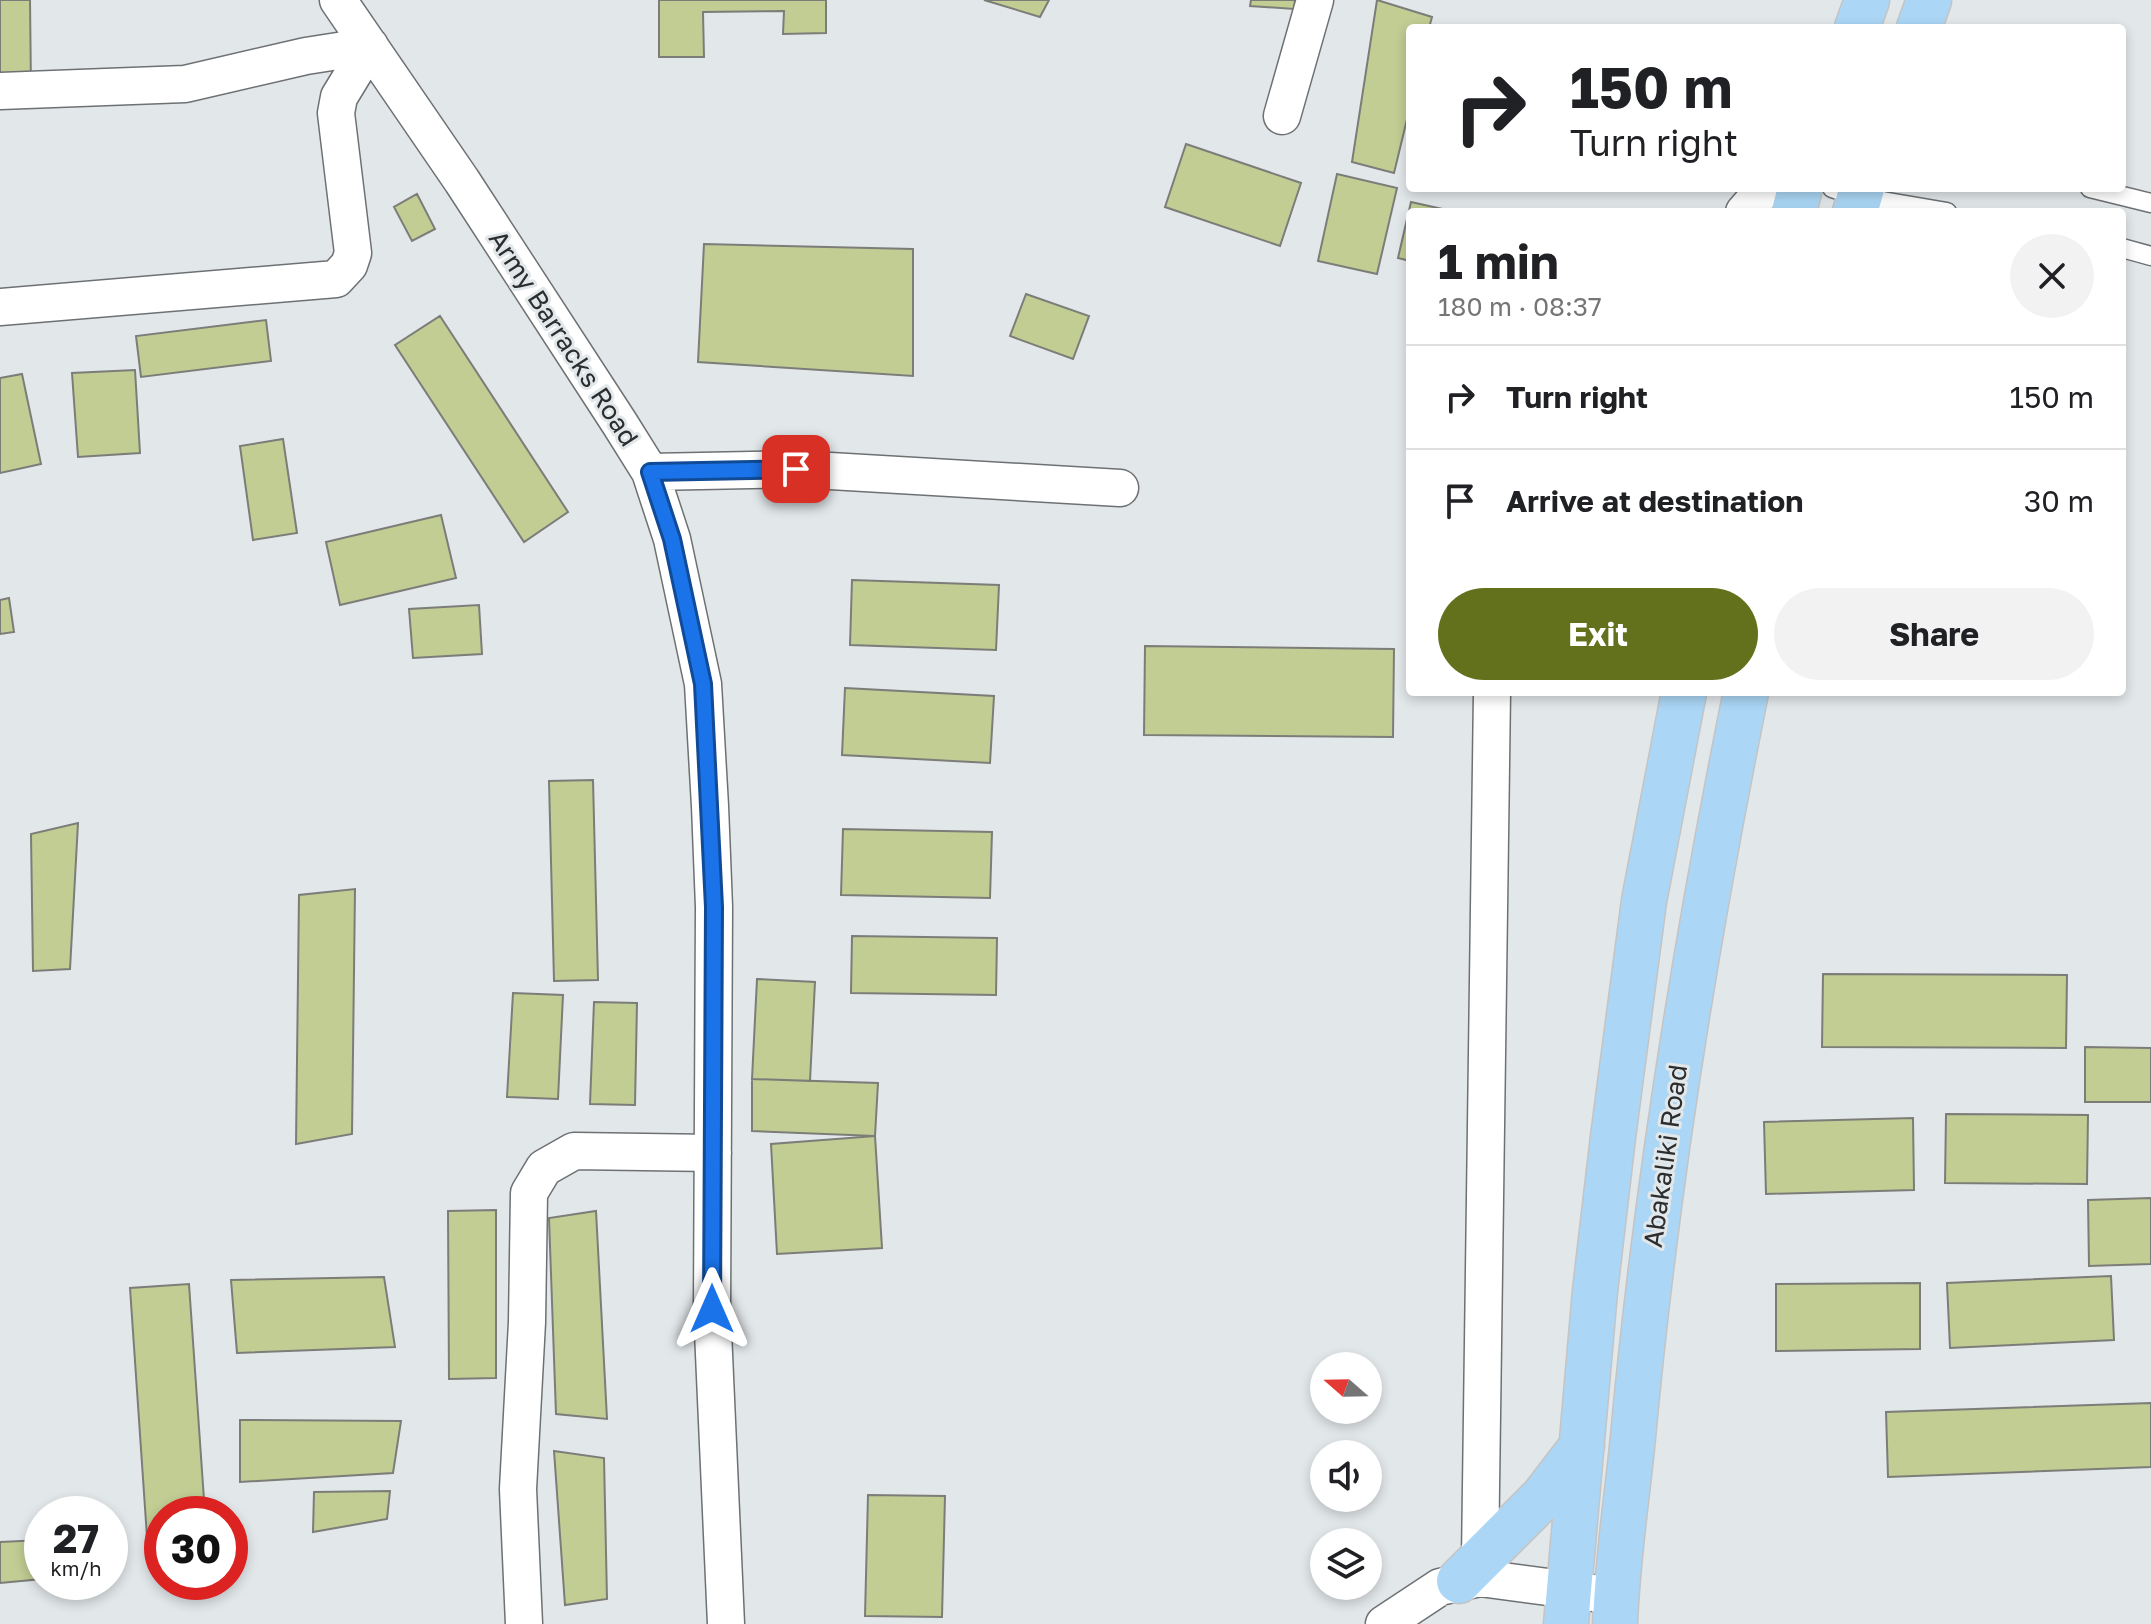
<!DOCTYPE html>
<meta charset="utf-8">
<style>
:root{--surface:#fff;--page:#f2f2f2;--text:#202124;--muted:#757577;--line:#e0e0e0;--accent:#64711c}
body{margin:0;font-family:"Golos Text",sans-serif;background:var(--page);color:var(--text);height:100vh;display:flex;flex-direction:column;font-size:30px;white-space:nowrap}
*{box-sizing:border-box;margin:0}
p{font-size:26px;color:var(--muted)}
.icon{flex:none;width:44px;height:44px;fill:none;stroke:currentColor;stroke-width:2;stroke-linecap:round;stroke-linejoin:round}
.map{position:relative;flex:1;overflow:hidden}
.details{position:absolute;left:1406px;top:208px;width:720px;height:488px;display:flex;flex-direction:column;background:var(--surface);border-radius:8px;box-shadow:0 4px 12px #0003}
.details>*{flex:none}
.top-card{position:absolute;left:1406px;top:24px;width:720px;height:168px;border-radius:8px;box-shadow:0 4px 12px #0003;background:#fff;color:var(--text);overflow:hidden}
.needle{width:52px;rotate:290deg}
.tools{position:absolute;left:1310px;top:1352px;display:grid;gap:16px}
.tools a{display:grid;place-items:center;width:72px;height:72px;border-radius:50%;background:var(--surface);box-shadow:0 4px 12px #0003;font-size:40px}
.speed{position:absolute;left:24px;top:1496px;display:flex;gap:16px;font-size:40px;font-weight:700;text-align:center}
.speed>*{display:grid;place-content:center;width:104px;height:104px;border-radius:50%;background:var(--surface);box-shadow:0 4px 12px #0003;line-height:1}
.speed small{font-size:20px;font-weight:400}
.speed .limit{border:12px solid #d22;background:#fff;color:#111}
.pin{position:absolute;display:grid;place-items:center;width:68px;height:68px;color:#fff;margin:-34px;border-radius:16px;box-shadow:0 4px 12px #0006}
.me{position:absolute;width:88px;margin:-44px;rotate:0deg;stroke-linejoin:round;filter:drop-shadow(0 0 6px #0008)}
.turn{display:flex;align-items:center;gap:28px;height:168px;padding:0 32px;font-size:36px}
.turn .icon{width:104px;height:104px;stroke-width:2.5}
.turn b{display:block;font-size:56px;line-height:68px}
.round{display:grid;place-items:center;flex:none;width:84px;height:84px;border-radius:42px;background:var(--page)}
.head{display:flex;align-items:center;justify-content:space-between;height:136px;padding:0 32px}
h1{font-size:48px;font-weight:700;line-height:60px}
.primary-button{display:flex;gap:16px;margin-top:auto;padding:16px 32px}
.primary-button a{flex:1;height:92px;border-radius:48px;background:var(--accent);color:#fff;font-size:32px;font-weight:700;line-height:92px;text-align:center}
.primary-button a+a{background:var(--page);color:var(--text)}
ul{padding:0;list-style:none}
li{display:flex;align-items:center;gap:24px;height:104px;padding:0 32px;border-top:2px solid var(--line)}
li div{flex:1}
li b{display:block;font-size:30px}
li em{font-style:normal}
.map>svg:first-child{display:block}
</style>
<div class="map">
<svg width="2151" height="1624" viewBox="0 0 2151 1624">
<rect width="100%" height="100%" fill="#e2e7ea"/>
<path fill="#c1cd93" stroke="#7c7d79" stroke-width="2" d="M0 0H30L31 88H0Z
M659 0H826V33L783 34 784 11 703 12 704 57H659Z
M984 0H1049L1040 17Z
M1251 0H1295L1294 9 1250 6Z
M1377 0 1432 17 1429 28H1410V107L1394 173 1352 162Z
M1186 144 1301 183 1280 246 1165 207Z
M1337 174 1397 188 1377 274 1318 261Z
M417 194 435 229 412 241 394 207Z
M1411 202 1456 212H1410V261L1398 258Z
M704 244 913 249V376L698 362Z
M1026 294 1089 316 1073 359 1010 336Z
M440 316 568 512 524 542 395 345Z
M266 320 271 361 141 377 136 336Z
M135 370 140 453 78 457 72 373Z
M22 374 41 464 0 473V378Z
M283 439 297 533 253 540 240 446Z
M441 515 456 578 340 605 326 542Z
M852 580 999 585 996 650 850 645Z
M9 598 14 632 0 634V600Z
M479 605 482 654 413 658 409 609Z
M1145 646 1394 649 1393 737 1144 735Z
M845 688 994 696 990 763 842 755Z
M593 780 598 980 554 981 549 781Z
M78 823 70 969 33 971 31 834Z
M843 829 992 832 990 898 841 895Z
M355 889 352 1134 296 1144 299 895Z
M852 936 997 938 996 995 851 993Z
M1823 974 2067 975 2066 1048 1822 1047Z
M757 979 815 982 810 1081 752 1079Z
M513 993 563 995 558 1099 507 1097Z
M594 1002 637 1003 635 1105 590 1104Z
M2085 1047 2151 1048V1102H2085Z
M752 1079 878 1083 875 1136 752 1131Z
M1946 1114 2088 1115 2087 1184 1945 1183Z
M1913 1118 1914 1190 1766 1194 1764 1122Z
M875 1136 882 1248 777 1254 771 1144Z
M2151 1198V1264L2089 1266 2088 1200Z
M496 1210V1378L449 1379 448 1211Z
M596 1211 607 1419 556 1414 549 1218Z
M2111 1276 2114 1340 1950 1348 1947 1283Z
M384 1277 395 1347 237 1353 231 1280Z
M1920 1283V1349L1776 1351V1284Z
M189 1284 205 1514H162V1536L147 1537 130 1288Z
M2151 1403V1467L1888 1477 1886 1412Z
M240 1420 401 1421 393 1473 240 1482Z
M554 1451 604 1458 607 1599 565 1605Z
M390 1491 387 1519 313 1532 314 1492Z
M868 1495 945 1496 942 1617 865 1616Z
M42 1540V1579L0 1583V1542Z"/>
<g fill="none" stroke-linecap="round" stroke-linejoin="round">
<defs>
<path id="lane" d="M1832 188 1859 197 1947 212
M2090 188 2151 203
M2122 248 2151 256"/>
<path id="street" d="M338 0 462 181 620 424 650 472 672 539 703 684 710 806 714 907 712 1309 726 1624
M0 91 185 84 306 56 370 46
M1282 116 1315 0
M1744 212 1765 188
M0 307 336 279 349 265 353 253 336 113 339 97 370 46
M650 472 796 469 1120 488
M1480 1560 1492 692
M524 1624 518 1489 527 1322 529 1193 544 1168 574 1151 713 1153
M1384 1624 1440 1587 1480 1578 1616 1596"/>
<path id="primary" d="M1857 28 1867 0
M1919 28 1929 0
M1794 212 1800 188
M1855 212 1862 188
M1459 1581 1543 1497 1582 1446
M1566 1624 1595 1291 1613 1137 1644 901 1684 692
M1615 1624C1617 1561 1627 1499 1633 1437 1656 1186 1696 939 1746 692"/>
</defs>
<use href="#lane" stroke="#6d7174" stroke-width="21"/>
<use href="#street" stroke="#6d7174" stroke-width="39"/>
<use href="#primary" stroke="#c4c4c4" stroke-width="47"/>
<use href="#lane" stroke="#fff" stroke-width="18"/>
<use href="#street" stroke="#fff" stroke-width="36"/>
<use href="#primary" stroke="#abd6f5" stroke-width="44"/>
</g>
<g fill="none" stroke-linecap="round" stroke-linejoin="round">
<defs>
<path id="route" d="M712 1309 714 907 703 684 672 539 650 472 796 469"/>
</defs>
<use href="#route" stroke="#114b97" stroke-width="20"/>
<use href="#route" stroke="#1a73e8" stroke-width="14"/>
</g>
<g text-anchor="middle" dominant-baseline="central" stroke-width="6" stroke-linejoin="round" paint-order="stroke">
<g font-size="26" fill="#2b2d2e" stroke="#e2e7ea">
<text transform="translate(564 338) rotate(57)">Army Barracks Road</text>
<text transform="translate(1665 1156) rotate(-82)">Abakaliki Road</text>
</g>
</g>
</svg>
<div class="tools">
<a><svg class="needle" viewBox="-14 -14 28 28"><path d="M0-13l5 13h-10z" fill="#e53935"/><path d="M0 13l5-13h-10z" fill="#757577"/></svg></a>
<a><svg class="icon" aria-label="sound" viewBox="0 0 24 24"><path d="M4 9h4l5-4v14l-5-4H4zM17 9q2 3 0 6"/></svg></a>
<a><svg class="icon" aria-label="layers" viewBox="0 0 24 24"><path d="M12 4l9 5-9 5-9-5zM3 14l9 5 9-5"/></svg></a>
</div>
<div class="speed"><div>27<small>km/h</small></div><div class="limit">30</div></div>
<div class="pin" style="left:796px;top:469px;background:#d93025"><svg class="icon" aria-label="arrive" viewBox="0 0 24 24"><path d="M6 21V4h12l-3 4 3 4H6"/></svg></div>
<svg class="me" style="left:712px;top:1309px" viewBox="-20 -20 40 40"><path d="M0-17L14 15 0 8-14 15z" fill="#1a73e8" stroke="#fff" stroke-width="4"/></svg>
<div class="top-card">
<div class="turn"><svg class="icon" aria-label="right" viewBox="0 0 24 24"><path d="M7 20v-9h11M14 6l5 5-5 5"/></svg><div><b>150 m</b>Turn right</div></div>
</div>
<section class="details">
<div class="head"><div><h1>1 min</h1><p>180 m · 08:37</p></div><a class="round"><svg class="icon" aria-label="close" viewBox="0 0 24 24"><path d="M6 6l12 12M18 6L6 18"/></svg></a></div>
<ul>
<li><svg class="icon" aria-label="right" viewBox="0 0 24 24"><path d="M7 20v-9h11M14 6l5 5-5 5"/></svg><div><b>Turn right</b></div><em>150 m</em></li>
<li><svg class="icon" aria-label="arrive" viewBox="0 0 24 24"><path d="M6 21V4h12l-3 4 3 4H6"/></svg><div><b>Arrive at destination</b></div><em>30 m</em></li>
</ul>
<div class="primary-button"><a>Exit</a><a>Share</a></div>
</section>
</div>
